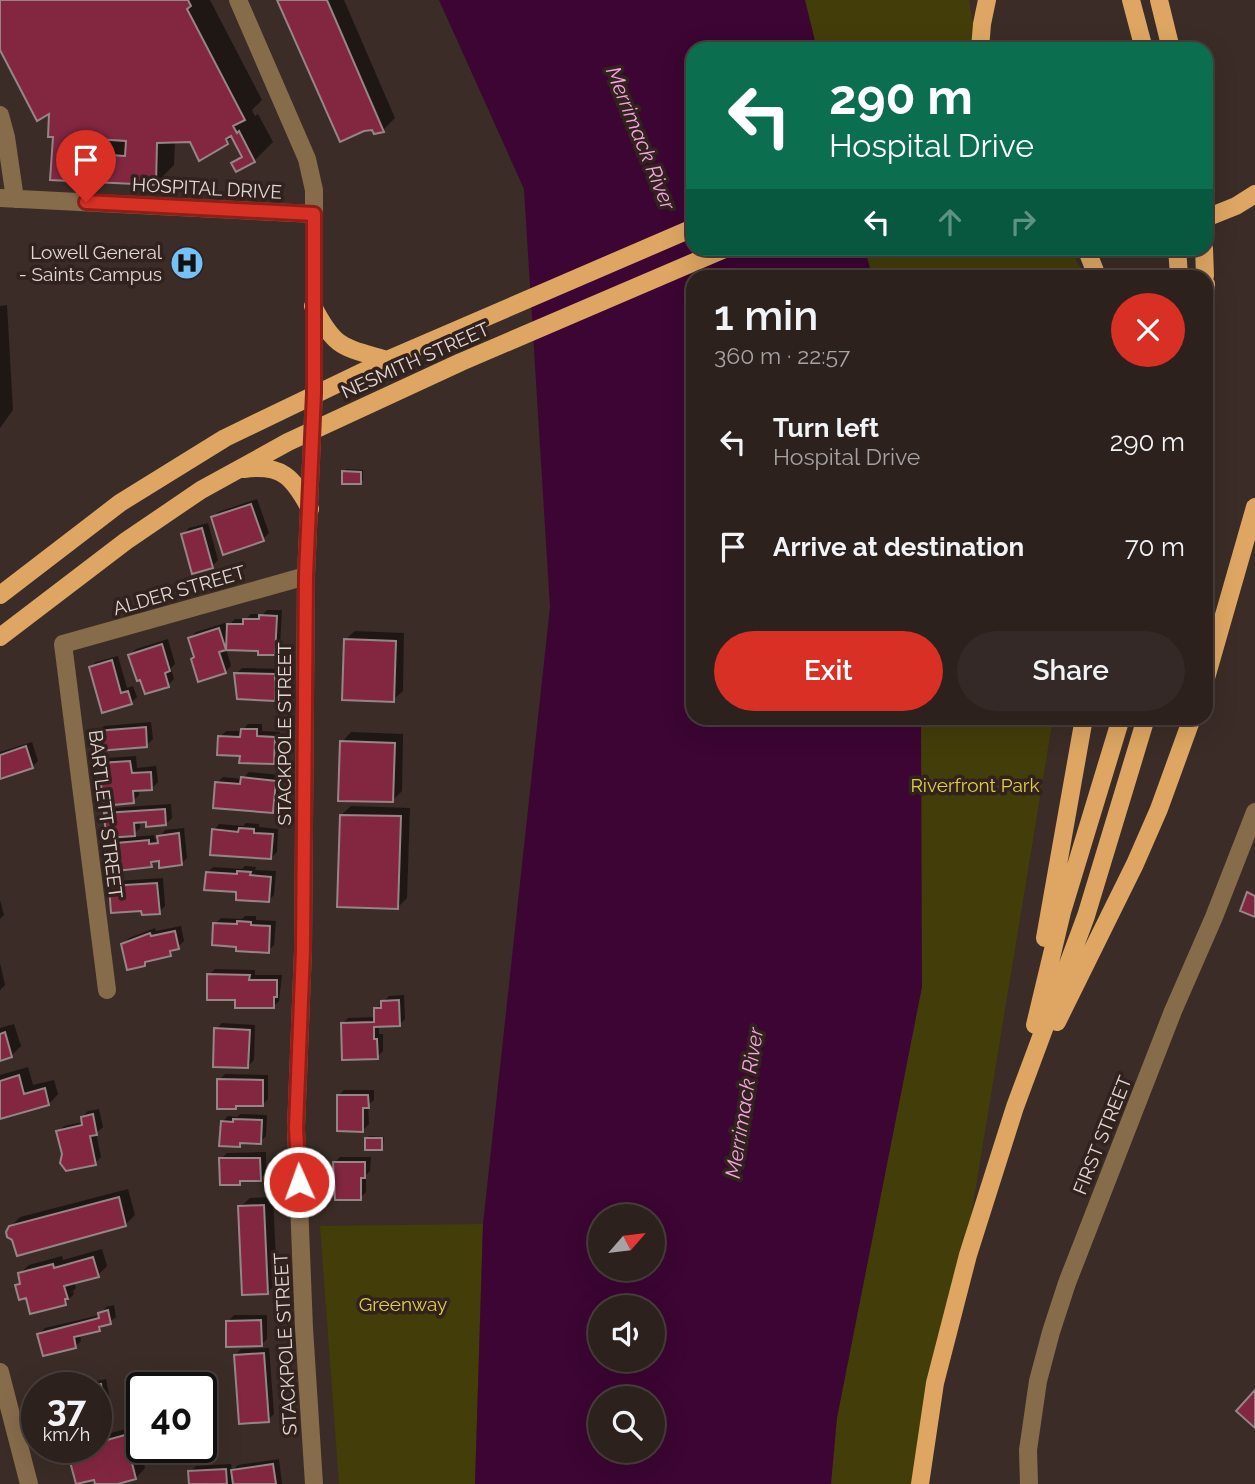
<!DOCTYPE html>
<meta charset="utf-8">
<style>
:root{--surface:#2c211d;--page:#342926;--text:#f1f3f6;--muted:#a6a3a4;--line:#483e3b;--accent:#d93025}
body{margin:0;font-family:Raleway,sans-serif;background:var(--page);color:var(--text);height:100vh;display:flex;flex-direction:column;font-size:26px;white-space:nowrap}
*{box-sizing:border-box;margin:0}
p{font-size:23px;color:var(--muted)}
.icon{flex:none;width:38px;height:38px;fill:none;stroke:currentColor;stroke-width:2;stroke-linecap:round;stroke-linejoin:round}
.map{position:relative;flex:1;overflow:hidden}
.sheet{position:absolute;left:686px;top:270px;width:527px;height:455px;display:flex;flex-direction:column;background:var(--surface);border-radius:21px;box-shadow:0 7px 28px #0002,0 0 0 2px var(--line)}
.sheet>*{flex:none}
.guide{position:absolute;left:686px;top:42px;width:527px;height:214px;border-radius:21px;box-shadow:0 7px 28px #0002,0 0 0 2px var(--line);background:#0b6e4f;color:#fff;overflow:hidden}
.needle{width:46px;rotate:62deg}
.tools{position:absolute;left:588px;top:1204px;display:grid;gap:14px}
.tools a{display:grid;place-items:center;width:77px;height:77px;border-radius:50%;background:var(--surface);box-shadow:0 7px 28px #0002,0 0 0 2px var(--line);font-size:35px}
.speed{position:absolute;left:21px;top:1372px;display:flex;gap:14px;font-size:35px;font-weight:700;text-align:center}
.speed>*{display:grid;place-content:center;width:91px;height:91px;border-radius:50%;background:var(--surface);box-shadow:0 7px 28px #0002,0 0 0 2px var(--line);line-height:1}
.speed small{font-size:18px;font-weight:400}
.speed .limit{border:4px solid #111;border-radius:10px;background:#fff;color:#111}
.pin{position:absolute;display:grid;place-items:center;width:60px;height:60px;color:#fff;margin:-72px -30px;border-radius:50% 50% 50% 0;rotate:-45deg;box-shadow:0 0 7px #0007}
.pin .icon{rotate:45deg}
.me{position:absolute;width:77px;margin:-38px;rotate:358deg;stroke-linejoin:round;filter:drop-shadow(0 0 5px #0008)}
.turn{display:flex;align-items:center;gap:24px;height:147px;padding:0 28px;font-size:32px}
.turn .icon{width:91px;height:91px;stroke-width:2.5}
.turn b{display:block;font-size:49px;line-height:60px}
.lanes{display:flex;align-items:center;height:66px;padding:0 28px;background:#0003;justify-content:center;gap:35px;direction:ltr}
.lanes .off{opacity:.35}
.round{display:grid;place-items:center;flex:none;width:74px;height:74px;border-radius:37px;background:var(--page)}
.overview{display:flex;align-items:center;justify-content:space-between;height:119px;padding:0 28px}
h1{font-size:42px;font-weight:600;line-height:52px}
.primary-button{display:flex;gap:14px;margin-top:auto;padding:14px 28px}
.primary-button a{flex:1;height:80px;border-radius:42px;background:var(--accent);color:#fff;font-size:28px;font-weight:600;line-height:80px;text-align:center}
.primary-button a+a{background:var(--page);color:var(--text)}
ul{padding:0;list-style:none}
li{display:flex;align-items:center;gap:21px;height:105px;padding:0 28px}
li div{flex:1}
li b{display:block;font-size:26px}
li em{font-style:normal}
.map>svg:first-child{display:block}
</style>
<div class="map">
<svg width="1255" height="1484" viewBox="0 0 1255 1484">
<rect width="100%" height="100%" fill="#3b2c27"/>
<path fill="#433d0a" d="M756 0H969L977 49H772Z
M842 249H1070L1085 276H851Z
M909 718H1053L927 1484H829Z
M483 1224 475 1484H339L320 1226Z"/>
<path fill="#3c0533" fill-rule="evenodd" d="M439 0H805L817 49H693V248L865 249 872 276H693V718H921L922 987 837 1418 831 1484H475L483 1224 550 607 524 189ZM600 1216H653V1269H600ZM600 1307H653V1360H600ZM600 1398H653V1451H600Z"/>
<path fill="#0007" d="M0 0H210L262 100 252 110 255 116 258 114 273 142 254 161 237 170 234 163 243 155 233 137 200 159 191 141H175L174 165 155 184 52 179 55 135 51 111 0 47Z
M279 0H344L395 118 383 130Z
M7 305 13 410 0 428V306Z
M346 469 363 470V480L361 482 343 472Z
M257 499 269 533 263 539 213 518 218 512Z
M208 523 218 560 212 566 183 534 189 528Z
M267 610H282L280 647 274 653 260 649 226 648 231 666 225 672 196 656 190 638 196 632 225 623 228 633 229 625 235 619H246L251 614H263Z
M355 631 404 633 403 691 393 700 345 640Z
M168 639 175 664 171 668 174 679 168 685 130 655 136 649Z
M118 656 127 688 133 686 137 697 131 703 90 668 96 662Z
M242 668 281 669 280 693 274 699 236 674Z
M151 722 153 739 147 745 98 732 104 726Z
M248 724H262V731L280 732 279 757 273 763 241 754 220 737 226 731H242Z
M351 732 403 734 402 791 392 801 342 742Z
M32 742 38 761 32 767 0 777V752Z
M136 756 137 768 156 766 158 782 152 788 139 789V795L133 801 101 764 107 758Z
M249 772 281 775 278 805 272 811 217 783 223 777 242 779Z
M171 804 172 818 166 824 140 821V828L131 837 154 835 155 839 159 838 165 830 184 828 187 858 181 864 160 859 151 865 107 845 113 839 125 838 106 814 112 808Z
M351 806 410 808 407 898 398 907 341 815Z
M246 823 259 824V827L278 829 277 852 271 858 214 830 219 824 243 826Z
M245 866 256 867 255 870 276 871 274 895 268 901 238 890 207 873 213 867 242 869Z
M163 878 165 906 159 912 143 909 111 887 117 881Z
M0 900 4 915 0 919Z
M245 916H256V920L276 921 274 945 268 951 238 945 215 924 221 918 242 919Z
M181 926 184 941 170 954 149 960 144 965 123 944 129 938 155 928 156 931Z
M0 963 5 985 0 990Z
M215 969 255 970V975H282L279 1001 273 1007 209 975Z
M404 995 405 1019 399 1025H379V1034H383V1051L377 1057 342 1024 348 1018 376 1017V1009L389 996Z
M222 1023 255 1025 254 1060 248 1066 216 1029Z
M14 1024 21 1046 11 1056 0 1059V1028Z
M28 1067 33 1085 54 1080 58 1094 49 1104 0 1117V1075Z
M225 1074 268 1075V1099L262 1105 238 1104 235 1107 219 1080Z
M344 1090H374V1100L368 1105 369 1124 363 1130 338 1096Z
M99 1109 103 1127 96 1133 101 1157 95 1163 64 1154 58 1132 64 1126 83 1122 82 1117 88 1111Z
M240 1114 267 1115 266 1136 260 1142 243 1141 239 1145 222 1122 228 1116 237 1117Z
M369 1136 384 1137 383 1146 381 1149 367 1139Z
M266 1152V1173L260 1179H242L239 1183 221 1159 227 1153Z
M340 1157H371L370 1171 366 1175V1192L360 1198 335 1162Z
M128 1189 135 1215 125 1225 10 1227 20 1217Z
M273 1197 277 1283 268 1292 240 1207 250 1198Z
M102 1249 107 1266 98 1275 74 1282 76 1288 73 1291 74 1294 65 1303 27 1296 17 1286 21 1282 19 1274 29 1265 62 1256 63 1260Z
M114 1305 116 1317 99 1329 80 1334 81 1341 75 1347 39 1334 45 1328 100 1315 106 1307Z
M234 1315H267V1339L261 1345 228 1321Z
M269 1348 274 1414 268 1420 235 1355 241 1349Z
M77 1378 79 1385 106 1379 111 1406 105 1412 96 1388H46L51 1383Z
M134 1427 145 1468 136 1478 111 1484H97L95 1478 71 1459 81 1449 96 1447V1439L99 1436Z
M279 1459 282 1484H191L190 1472 196 1466 231 1464 232 1471 238 1465Z"/>
<path fill="#832741" stroke="#978487" stroke-width="2" fill-rule="evenodd" d="M0 0H188L191 6 187 9 245 120 233 126 237 133 239 131 255 162 236 172 231 163 242 157 231 136 226 139 228 144 199 161 190 142 157 143 156 185 50 180 53 137H48L49 114 37 121 0 50ZM78 138 126 141 125 156 77 153Z
M277 0H327L384 132 374 134 372 130 364 131 340 142Z
M342 471 361 472V484H342Z
M251 504 264 541 223 555 211 517Z
M202 528 213 568 192 574 181 534Z
M259 615 277 616 275 655H258V651L226 650 227 624H243V619H259Z
M219 628 226 650 219 652 226 673 198 682 191 659 194 657 188 638Z
M344 639 396 641 394 702 342 700Z
M162 644 170 671 165 673 169 687 145 694 140 680 137 681 128 655Z
M112 660 121 693 128 691 132 704 102 713 89 667Z
M234 673 275 674V701L237 699Z
M146 727 147 747 98 751 96 731Z
M241 729H257V736L275 737 274 764 239 763 240 756 217 755 218 736 240 737Z
M340 741 395 743 393 802 338 801Z
M26 746 33 768 0 779V755Z
M130 761 132 773 151 772 152 790 133 791 134 803 103 806 99 763Z
M241 777 276 781 273 813 213 808 215 782 240 784Z
M165 809 166 825 146 827V822L134 823 135 836 106 838 104 813Z
M340 815 401 816 398 909 337 907Z
M239 828 254 829V833L273 834 271 859 210 855 212 829 238 832Z
M179 833 182 865 159 868V861L151 862 152 867 108 872 105 844 149 840V844L158 843 157 836Z
M237 871 251 872 250 875 271 877 269 902 236 900V892L204 890 206 872 237 874Z
M157 883 160 914 142 915 141 911 111 913 109 886Z
M1247 892 1255 896V917L1240 911Z
M237 921 251 922V925L270 926 269 953 236 951V947L212 945 213 923 237 924Z
M175 931 179 949 170 951 171 956 145 962V966L127 970 121 944 150 933 151 936Z
M207 974 250 975 249 980H277V997H274V1008H235V1000H207Z
M399 1000 400 1026 374 1027V1039H377L378 1059 342 1060 341 1023 374 1022V1008H381V1001Z
M214 1028 250 1030 248 1068 213 1067Z
M5 1032 12 1057 0 1061V1034Z
M19 1075 24 1094 45 1088 49 1105 0 1119V1081Z
M217 1079 263 1080V1106H236V1109H217Z
M337 1095H368L369 1108H363V1132L337 1131Z
M93 1114 97 1135 90 1136 96 1165 66 1171 60 1163 62 1154 56 1131 82 1125 81 1117Z
M233 1119 262 1120 261 1144 240 1143V1147L219 1146 221 1121 233 1122Z
M365 1138H382V1150H365Z
M219 1158H260L261 1181H240V1185H220Z
M333 1162H365V1178H361V1200H335Z
M119 1197 126 1226 17 1256 12 1240 7 1237 6 1232 9 1226Z
M264 1205 268 1294 242 1295 238 1206Z
M93 1257 99 1277 64 1286 68 1299H65L66 1305 30 1314 26 1298 19 1300 15 1285 20 1284 18 1273 53 1264 54 1268Z
M108 1310 111 1324 99 1327 100 1331 74 1337 76 1348 43 1356 37 1334 99 1318 98 1313Z
M261 1320 262 1346 226 1347V1321Z
M264 1353 269 1422 239 1424 234 1355Z
M72 1383 73 1388H47Z
M101 1384 106 1413 96 1415V1388H82Z
M1255 1390V1428L1236 1411Z
M125 1435 136 1479 118 1484H95L94 1480 76 1484 69 1458 90 1453 88 1447H96V1443Z
M273 1464 276 1484H233L231 1470Z
M226 1469 227 1484H189L188 1471Z"/>
<g fill="none" stroke-linecap="round" stroke-linejoin="round">
<path stroke="#876c4c" stroke-width="18" d="M238 0 307 159 314 190V393L306 576 303 950 296 1128 304 1328 314 1484
M0 115 6 137 15 199
M0 198 314 214
M107 990 63 644 306 576
M0 1372 29 1484
M1029 1484 1028 1450 1038 1381 1051 1332 1067 1283 1173 1011 1214 917 1255 812"/>
<path stroke="#dea662" stroke-width="18" d="M1131 0 1144 49
M1159 0 1171 49
M980 49 982 24 987 0
M1206 218 1236 206 1255 194
M1086 248 1097 276
M1177 248 1179 276
M1204 248 1205 276
M1206 284V367
M313 306C335 349 343 347 387 360
M244 469C282 464 293 477 310 509
M0 595 120 503 225 438 387 360 693 228
M0 637 126 541 201 490 288 442 461 362 727 248
M1206 678 1255 507
M1045 938 1084 718
M1057 1022 1135 864 1159 809 1192 718
M1035 1025 1062 912 1121 718
M920 1484 935 1383 968 1255 1015 1107 1086 916 1146 718"/>
</g>
<g fill="none" stroke-linecap="round" stroke-linejoin="round">
<defs>
<path id="route" d="M86 202 314 214V393L306 576 303 950 296 1128 299 1182"/>
</defs>
<use href="#route" stroke="#8d1f18" stroke-width="18"/>
<use href="#route" stroke="#d93025" stroke-width="12"/>
</g>
<defs>
<symbol id="hospital-disc" viewBox="-11 -11 22 22"><circle r="9.5" fill="#75c0f6" stroke="#31221e"/><path d="M-5-5h3v3.5h4V-5h3V5h-3V1.5h-4V5h-3Z" fill="#111"/></symbol>
</defs>
<g fill-rule="evenodd">
<use href="#hospital-disc" x="168" y="244" width="38" height="38"/>
</g>
<g text-anchor="middle" dominant-baseline="central" stroke-width="7" stroke-linejoin="round" paint-order="stroke">
<g font-size="19" fill="#e1d7d4" stroke="#31221e">
<text transform="translate(207 188) rotate(3)">HOSPITAL DRIVE</text>
<text transform="translate(415 360) rotate(-24)">NESMITH STREET</text>
<text transform="translate(179 590) rotate(-16)">ALDER STREET</text>
<text transform="translate(284 734) rotate(-90)">STACKPOLE STREET</text>
<text transform="translate(106 814) rotate(83)">BARTLETT STREET</text>
<text transform="translate(1102 1135) rotate(-68)">FIRST STREET</text>
<text transform="translate(285 1344) rotate(-93)">STACKPOLE STREET</text>
</g>
<g font-size="19" fill="#e1d7d4" stroke="#31221e" text-anchor="end">
<text x="162" y="252">Lowell General<tspan x="162" dy="22">- Saints Campus</tspan></text>
</g>
<g font-size="19" fill="#e2cf41" stroke="#31221e">
<text x="975" y="785">Riverfront Park</text>
<text x="403" y="1304">Greenway</text>
</g>
<g font-size="21" font-style="italic" fill="#f6a3e2" stroke="#31221e">
<text transform="translate(641 138) rotate(68)">Merrimack River</text>
<text transform="translate(744 1103) rotate(-81)">Merrimack River</text>
</g>
</g>
</svg>
<div class="tools">
<a><svg class="needle" viewBox="-14 -14 28 28"><path d="M0-13l5 13h-10z" fill="#e53935"/><path d="M0 13l5-13h-10z" fill="#a6a3a4"/></svg></a>
<a><svg class="icon" aria-label="sound" viewBox="0 0 24 24"><path d="M4 9h4l5-4v14l-5-4H4zM17 9q2 3 0 6"/></svg></a>
<a><svg class="icon" aria-label="search" viewBox="0 0 24 24"><circle cx="10" cy="10" r="6"/><path d="M15 15l6 6"/></svg></a>
</div>
<div class="speed"><div>37<small>km/h</small></div><div class="limit">40</div></div>
<div class="pin" style="left:86px;top:202px;background:#d93025"><svg class="icon" aria-label="arrive" viewBox="0 0 24 24"><path d="M6 21V4h12l-3 4 3 4H6"/></svg></div>
<svg class="me" style="left:299px;top:1182px" viewBox="-20 -20 40 40"><circle r="17" fill="#d93025" stroke="#fff" stroke-width="3"/><path d="M0-11L8 9 0 5-8 9z" fill="#fff"/></svg>
<div class="guide">
<div class="turn"><svg class="icon" aria-label="left" viewBox="0 0 24 24"><path d="M17 20v-9H6M10 6l-5 5 5 5"/></svg><div><b>290 m</b>Hospital Drive</div></div>
<div class="lanes"><svg class="icon" aria-label="left" viewBox="0 0 24 24"><path d="M17 20v-9H6M10 6l-5 5 5 5"/></svg><svg class="icon off" aria-label="ahead" viewBox="0 0 24 24"><path d="M12 20V5M6 11l6-6 6 6"/></svg><svg class="icon off" aria-label="right" viewBox="0 0 24 24"><path d="M7 20v-9h11M14 6l5 5-5 5"/></svg></div>
</div>
<section class="sheet">
<div class="overview"><div><h1>1 min</h1><p>360 m · 22:57</p></div><a class="round" style="background:#d93025;color:#fff"><svg class="icon" aria-label="close" viewBox="0 0 24 24"><path d="M6 6l12 12M18 6L6 18"/></svg></a></div>
<ul>
<li><svg class="icon" aria-label="left" viewBox="0 0 24 24"><path d="M17 20v-9H6M10 6l-5 5 5 5"/></svg><div><b>Turn left</b><p>Hospital Drive</p></div><em>290 m</em></li>
<li><svg class="icon" aria-label="arrive" viewBox="0 0 24 24"><path d="M6 21V4h12l-3 4 3 4H6"/></svg><div><b>Arrive at destination</b></div><em>70 m</em></li>
</ul>
<div class="primary-button"><a>Exit</a><a>Share</a></div>
</section>
</div>
